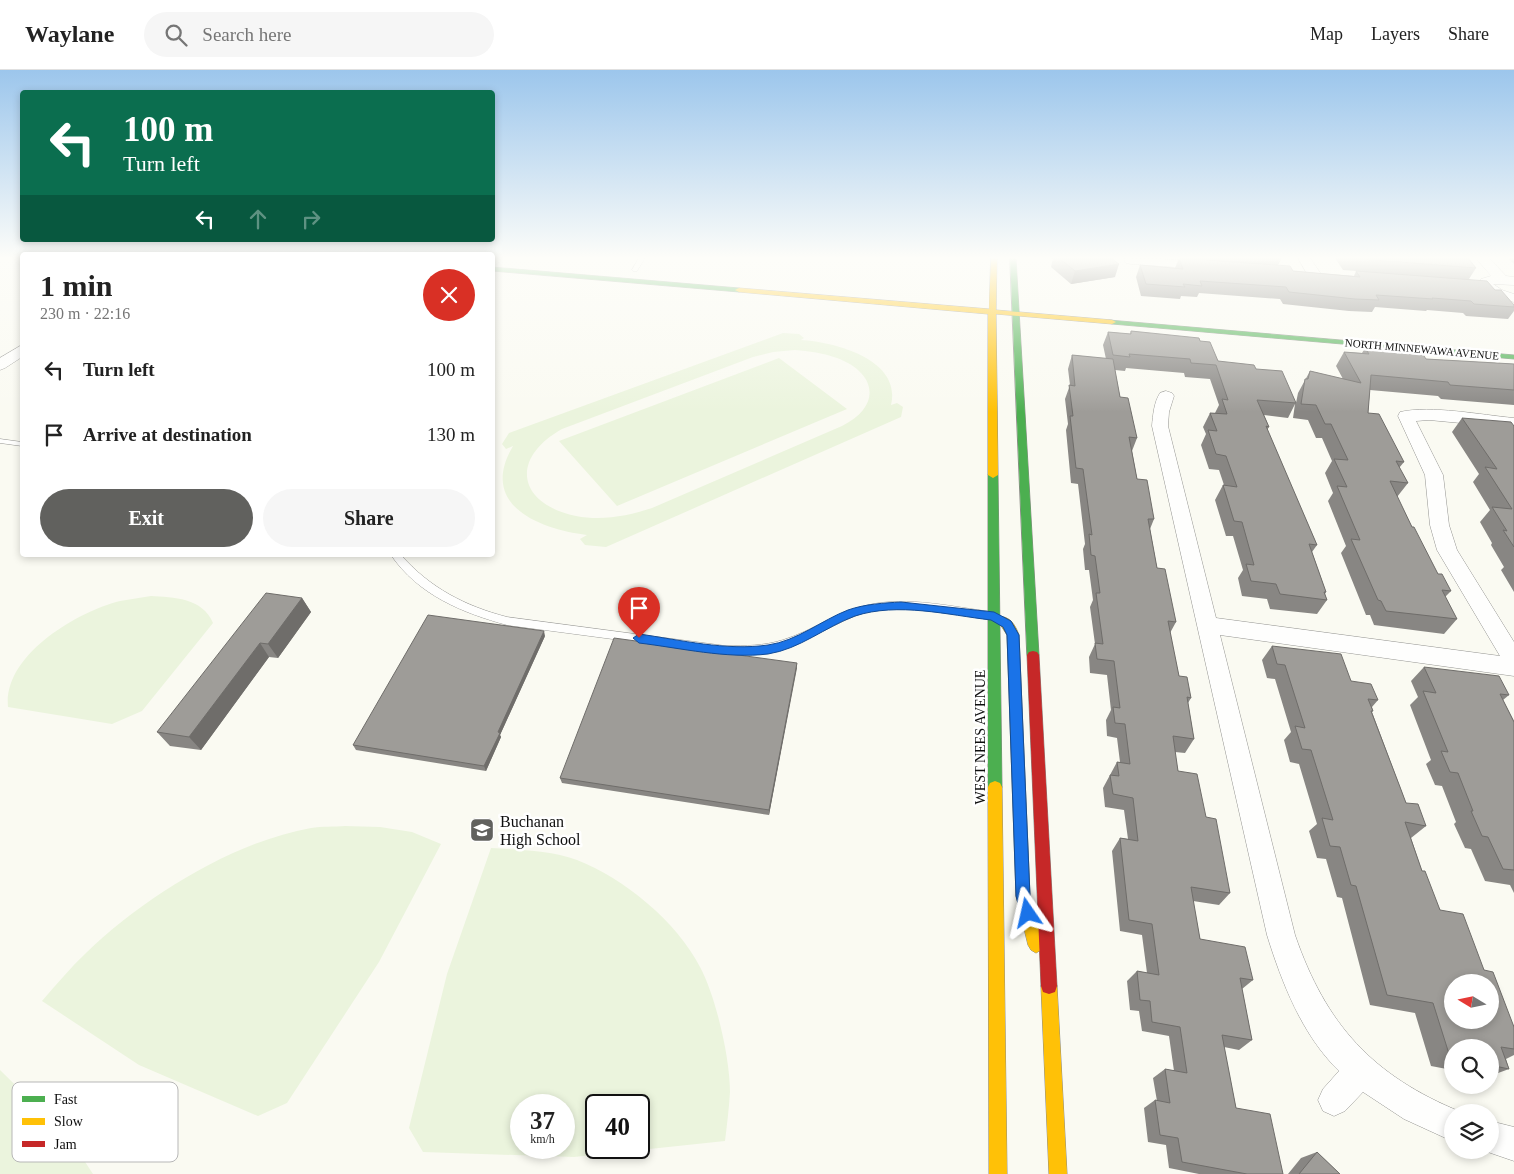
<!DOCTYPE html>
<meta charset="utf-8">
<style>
:root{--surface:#fff;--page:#f6f6f6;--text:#222;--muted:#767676;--line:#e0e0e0;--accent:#61615e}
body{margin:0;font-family:"Times New Roman",serif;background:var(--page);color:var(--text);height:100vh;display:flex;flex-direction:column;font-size:19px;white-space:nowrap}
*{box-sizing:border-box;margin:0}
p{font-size:16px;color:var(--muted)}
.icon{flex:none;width:28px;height:28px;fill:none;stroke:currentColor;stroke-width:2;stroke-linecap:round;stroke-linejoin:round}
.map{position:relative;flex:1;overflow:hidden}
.details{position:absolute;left:20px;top:182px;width:475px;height:305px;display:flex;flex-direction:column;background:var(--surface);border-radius:5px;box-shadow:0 2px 8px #0003}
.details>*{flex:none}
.hud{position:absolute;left:20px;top:20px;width:475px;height:152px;border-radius:5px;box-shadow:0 2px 8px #0003;background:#0b6e4f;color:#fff;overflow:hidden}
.needle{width:32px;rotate:280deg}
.buttons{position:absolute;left:1444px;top:904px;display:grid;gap:10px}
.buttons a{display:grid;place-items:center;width:55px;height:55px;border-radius:50%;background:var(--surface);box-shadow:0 2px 8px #0003;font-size:25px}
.speed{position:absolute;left:510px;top:1024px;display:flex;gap:10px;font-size:25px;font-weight:700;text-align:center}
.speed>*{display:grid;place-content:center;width:65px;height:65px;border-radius:50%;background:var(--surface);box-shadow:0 2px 8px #0003;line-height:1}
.speed small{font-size:12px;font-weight:400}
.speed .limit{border:2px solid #111;border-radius:8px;background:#fff;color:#111}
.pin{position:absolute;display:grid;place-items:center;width:42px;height:42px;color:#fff;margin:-51px -21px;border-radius:50% 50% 50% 0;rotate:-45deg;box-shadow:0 0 5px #0007}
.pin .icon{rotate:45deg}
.me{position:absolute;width:55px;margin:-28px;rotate:349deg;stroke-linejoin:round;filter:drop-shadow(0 0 4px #0008)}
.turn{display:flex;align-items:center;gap:18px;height:105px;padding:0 20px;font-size:22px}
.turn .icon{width:65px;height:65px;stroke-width:2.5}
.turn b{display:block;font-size:35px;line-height:42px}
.lanes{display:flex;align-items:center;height:48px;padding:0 20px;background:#0003;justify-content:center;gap:25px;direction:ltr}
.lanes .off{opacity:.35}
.round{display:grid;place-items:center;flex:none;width:52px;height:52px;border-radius:26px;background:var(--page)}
.overview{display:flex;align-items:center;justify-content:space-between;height:85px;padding:0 20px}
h1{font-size:30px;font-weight:800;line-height:38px}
.cta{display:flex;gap:10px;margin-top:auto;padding:10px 20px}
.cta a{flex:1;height:58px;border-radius:30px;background:var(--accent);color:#fff;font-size:20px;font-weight:800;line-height:58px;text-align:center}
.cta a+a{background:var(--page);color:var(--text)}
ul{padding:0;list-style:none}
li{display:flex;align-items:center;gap:15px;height:65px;padding:0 20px}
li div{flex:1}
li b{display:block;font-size:19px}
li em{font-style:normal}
header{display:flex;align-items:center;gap:30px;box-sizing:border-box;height:70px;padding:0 25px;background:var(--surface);border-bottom:1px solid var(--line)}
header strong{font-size:24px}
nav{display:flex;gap:28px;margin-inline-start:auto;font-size:18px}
.search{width:350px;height:45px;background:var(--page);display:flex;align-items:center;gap:12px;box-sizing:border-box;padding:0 18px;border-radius:28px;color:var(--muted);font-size:19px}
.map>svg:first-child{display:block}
</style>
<header>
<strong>Waylane</strong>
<div class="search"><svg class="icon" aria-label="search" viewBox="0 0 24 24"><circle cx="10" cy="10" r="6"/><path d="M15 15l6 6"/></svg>Search here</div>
<nav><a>Map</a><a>Layers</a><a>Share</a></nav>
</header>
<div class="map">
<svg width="1514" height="1104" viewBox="0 0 1514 1104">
<rect width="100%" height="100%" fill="#fafaf2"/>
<path fill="#ebf4dd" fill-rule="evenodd" d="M783 263 799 264 804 268 801 270C834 272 902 289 891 335L897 333 903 337 901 347 606 477 585 475 580 469 587 465C539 459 478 435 513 376L506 379 502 374 509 363ZM795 280C809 281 823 283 837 288 877 303 882 336 842 356L652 438C628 446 602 451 576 446 518 434 509 389 562 359L753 287 773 282Z
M779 288 847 339 617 436 559 371Z
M151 526C173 527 203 528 213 553L142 641 112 654 8 637C3 585 77 542 120 531 130 529 141 528 151 526Z
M345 756 380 757 412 762 441 774 379 892 287 1033 258 1046 139 995 42 931C56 915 70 898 86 883 143 828 232 772 311 758 322 756 334 757 345 756Z
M491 778C520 780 549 780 577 790 624 808 677 852 700 897 716 927 730 988 730 1022 729 1038 727 1055 725 1071L574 1087 423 1082 409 1058 447 904ZM521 1035H564V1078H521ZM596 1035H639V1078H596Z
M0 1000 70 1069 93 1104H0Z"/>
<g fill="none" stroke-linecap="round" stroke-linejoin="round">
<defs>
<path id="lane" d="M639 188H645L637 201H633L632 200Z
M0 369 22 372V376L0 373Z
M391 485H401C430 518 465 536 507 547L726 576C745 576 764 576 783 570 812 561 837 542 868 535 908 526 952 537 993 542L998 546 993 550C952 544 908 533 867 542 849 547 832 557 815 565 786 579 758 585 726 584L507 555C463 543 418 525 391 485Z"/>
<path id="street" d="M1126 188 1205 191 1212 195 1205 199 1131 194 1126 193 1124 190Z
M1298 188H1310L1321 204 1319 207H1309Z
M1476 188H1489L1506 206 1514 207V215L1493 214 1502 220 1514 224V232C1501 229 1487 226 1478 215L1481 209 1491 206Z
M22 275V287L5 298 0 300V288Z
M1166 321 1172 323 1174 326 1169 342 1168 356 1216 548 1500 586 1437 480 1430 455 1425 405 1398 346 1400 342C1431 335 1481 345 1514 348V358L1429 350 1416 351 1443 405 1449 455 1457 480 1514 572V606L1220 565 1295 865C1326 955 1373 1006 1461 1042H1452V1071L1404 1049 1363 1022 1345 1041 1334 1046 1323 1041 1318 1030 1323 1019 1339 1001C1302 965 1282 913 1267 865L1152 356C1153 345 1154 332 1160 323Z
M1490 1051 1514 1057V1091L1482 1080H1490Z"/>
<path id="fast" d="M1010 188H1016L1039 585 1037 588H1029L1027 585Z
M492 197 739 218 743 220 739 222 492 201Z
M1109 250 1514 285V289L1112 254 1108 252Z
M993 402 998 405 1002 717 1000 721 995 723 990 721 988 717V405Z"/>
<path id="slow" d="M991 188H997L996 240 1112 250 1116 252 1112 254 996 244 998 405 993 408 988 405V244L739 222 735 220 739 218 989 239Z
M1004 547C1012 549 1016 557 1019 565L1030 826 1044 875 1041 880 1036 883 1031 880 1028 875 1016 826 1007 565 998 551Z
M995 711 1000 713 1002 717 1007 1104H989L988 717 990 713Z
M1049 908 1055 910 1057 916 1067 1104H1049L1041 916 1043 910Z"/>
<path id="jam" d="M1033 581 1037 582 1039 585 1057 916 1055 922 1049 924 1043 922 1041 916 1027 585 1029 582Z"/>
</defs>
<use href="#lane" stroke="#949491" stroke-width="1"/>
<use href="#street" stroke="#949491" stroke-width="1"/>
<use href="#fast" stroke="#8b8b87" stroke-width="1"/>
<use href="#slow" stroke="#8b8b87" stroke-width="1"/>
<use href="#jam" stroke="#8b8b87" stroke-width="1"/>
<use href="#lane" fill="#fefefd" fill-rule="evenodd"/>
<use href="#street" fill="#fefefd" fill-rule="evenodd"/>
<use href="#fast" fill="#4caf50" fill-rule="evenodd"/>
<use href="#slow" fill="#ffc107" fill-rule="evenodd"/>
<use href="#jam" fill="#c62828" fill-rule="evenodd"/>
</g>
<path fill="#888683" d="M1053 188H1111L1115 207 1071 214 1051 197Z
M1173 188H1282L1278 195 1293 201 1354 206 1356 201 1343 200 1335 188H1468L1476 198 1469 209 1495 220 1514 235V241L1508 249 1466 246 1463 243 1427 240 1426 241 1375 237 1372 242 1349 241 1283 234 1280 229 1199 223 1197 227 1181 226 1180 229 1141 226 1136 207 1140 195 1175 198 1179 188Z
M1508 188H1514V194Z
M1131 261 1200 271 1218 291 1256 299 1296 333 1298 323 1310 301 1343 309 1336 296 1344 282 1362 283 1365 278 1426 289 1514 294V335L1441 329 1438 326 1370 320 1368 343 1404 392 1399 398 1408 413 1397 427 1412 457 1438 504 1451 521 1445 527 1457 549 1444 564 1374 555 1370 545H1366L1341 483 1346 476 1328 431 1333 423 1325 403 1332 391 1322 368H1316L1308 350 1293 348 1295 334 1288 348 1264 345 1269 357 1267 360 1317 475 1312 482 1326 522 1325 524 1327 530 1317 544 1270 539 1267 529 1242 526 1238 508 1243 500 1233 466H1226L1215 430 1223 415H1224L1219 400 1209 399 1201 375 1206 364 1203 357 1210 343H1215L1219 335 1210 309 1185 307 1184 303 1126 298 1125 301 1115 300 1120 327 1137 368 1132 381 1137 409 1154 449 1150 459 1157 498 1176 552 1170 563 1179 606 1191 628 1188 633 1194 669 1185 683 1175 682 1178 701 1206 747 1230 823 1219 835 1193 831 1200 869 1253 910 1242 919 1252 970 1239 980 1224 977 1236 1038 1283 1104H1199L1169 1098 1166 1075 1148 1072 1144 1038 1155 1030 1157 1031 1153 1008 1165 999 1174 1001 1169 966 1142 961 1139 941 1130 940 1127 911 1137 901 1147 903 1142 865 1120 861 1112 781 1120 768 1128 769 1124 740 1105 737 1103 718 1117 692H1120L1117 668 1107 666 1106 650 1111 640 1107 605 1090 603 1089 587 1095 574 1090 537 1093 530 1089 500H1085L1083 479 1085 474 1078 414 1071 413 1066 360 1068 354 1065 329 1070 315 1068 299 1072 285 1106 289 1103 275 1108 262 1130 264Z
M1462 348 1514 356V522L1501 500 1504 497 1491 475 1492 473 1480 452 1490 440 1473 412 1479 404 1452 362Z
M302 528 311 542 278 588 269 587 201 680 170 676 157 662Z
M545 566 500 665 501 667 486 701 356 680 353 675Z
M1272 576 1351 611 1378 630 1372 637 1373 641 1372 642 1400 717 1406 733 1426 756 1411 768 1422 801 1440 840 1484 900 1514 957V985L1506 989 1509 999 1490 1006V978H1452V1000L1431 996 1415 943 1370 935 1342 828 1337 827 1326 789 1317 788 1309 761 1317 754 1299 694 1290 692 1284 670 1291 662 1275 609 1267 608 1262 590Z
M797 593 769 745 562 713 560 708Z
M1424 597 1509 625 1503 630 1514 651V823L1510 815 1485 811 1471 779 1465 778 1454 754 1456 752 1442 716 1435 715 1426 694 1431 690 1410 635 1418 627 1411 611Z
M1317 1082 1340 1104H1288L1301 1088Z"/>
<path fill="#6f6d6a" d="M1119 194 1115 207 1071 214 1075 201Z
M302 528 311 542 278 588 268 574Z
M544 561 545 566 500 665 501 667 486 701 484 696 498 662Z
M260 573 269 587 201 680 189 667Z
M797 593V598L769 745V740Z"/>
<path fill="#9e9c98" stroke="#6f6d6a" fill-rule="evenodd" d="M1059 188H1111L1119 194 1075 201Z
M1179 188 1290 196 1293 201 1360 207 1356 201 1487 211 1495 220H1501L1514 235V237L1474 234 1471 231 1432 228 1433 229 1376 225 1379 230 1355 229 1289 222 1286 217 1200 211 1202 216 1183 214 1185 217 1146 214 1140 195 1183 199Z
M1349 188H1468L1476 198Z
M1131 261 1199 268 1200 271 1210 272 1218 291 1254 295 1256 299 1282 301 1296 333 1257 330 1269 357 1266 356 1317 475 1309 474 1326 522H1324L1327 530 1280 524 1276 514 1251 511 1246 494 1254 495 1242 452 1234 451 1223 415 1237 417 1226 386 1216 384 1208 360 1217 361 1210 343 1227 344 1222 329 1228 330 1216 295 1191 293 1190 289 1129 284 1130 287 1113 285 1108 262 1131 264Z
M1365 278 1422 283 1426 289 1514 294V320L1450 315 1448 312 1371 305 1368 343 1379 344 1404 392 1396 391 1408 413 1390 411 1412 457H1414L1438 504H1442L1451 521 1442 520 1457 549 1386 541 1381 531 1378 530 1351 469 1360 470 1337 416 1347 417 1334 389 1348 390 1331 354H1325L1316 335 1301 334 1305 309H1308L1310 301 1361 313 1344 282 1369 284Z
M1072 285 1113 289 1120 327 1128 328 1137 368 1129 367 1137 409 1147 410 1154 449H1148L1157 498 1165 499 1176 552 1168 551 1179 606 1187 607 1191 628 1187 627 1194 669 1173 666 1178 701 1197 704 1206 747 1216 749 1230 823 1191 817 1200 869 1245 877 1253 910 1240 908 1252 970 1222 965 1236 1038 1270 1044 1283 1104H1247L1182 1092 1178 1068 1160 1065 1155 1030 1170 1033 1165 999 1187 1003 1180 957 1152 952 1150 931 1140 930 1137 901 1159 905 1152 854 1129 850 1120 768 1138 771 1133 728 1113 724 1110 705 1119 706 1117 692 1130 694 1125 654 1115 653 1113 637 1120 638 1114 591 1097 589 1095 573 1103 574 1096 523H1100L1095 486 1091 485 1089 464 1092 465 1083 399 1076 398 1070 346H1073L1069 315 1075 316Z
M1462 348 1511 352 1514 356V477L1503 460 1507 461 1492 437 1512 439 1485 397 1497 399Z
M266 523 302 528 268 574 260 573 189 667 157 662Z
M428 545 544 561 498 662 500 663 484 696 353 675Z
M614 568 797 593 769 740 560 708Z
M1272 576 1341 584 1351 611 1371 614 1378 630 1368 629 1373 641H1371L1400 717 1406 733 1418 734 1426 756 1405 752 1422 801H1425L1440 840 1463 844 1484 900 1493 902 1514 957V979L1501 977 1509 999 1490 995V978H1452V987H1450L1433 933 1387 925 1356 816 1351 815 1340 777 1330 776 1322 748 1333 750 1311 680 1302 679 1295 656 1305 658 1285 595 1277 594ZM1452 912H1490V950H1452Z
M1424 597 1499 606 1509 625 1500 624 1514 652V800L1503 799 1488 767 1482 766 1471 741H1473L1458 703 1450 702 1441 681 1448 682 1423 621 1436 623Z
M1317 1082 1340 1104H1299Z"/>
<linearGradient id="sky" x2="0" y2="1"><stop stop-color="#9cc6ec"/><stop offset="0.55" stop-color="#fdfdf9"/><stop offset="1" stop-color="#fdfdf9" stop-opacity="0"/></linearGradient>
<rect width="1514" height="342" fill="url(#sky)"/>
<path fill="#1a73e8" stroke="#114b97" d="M901 532 994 542 1011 551 1019 565 1030 826 1035 843 1033 848 1028 850 1022 848 1016 826 1007 565 1003 557 991 550C948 545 898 532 855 546 825 557 800 579 768 584 726 589 681 578 639 573L633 568 639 564C681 570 726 581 768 575 797 571 822 550 848 540 865 534 884 533 901 532Z"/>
<defs>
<symbol id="school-square" viewBox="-11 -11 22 22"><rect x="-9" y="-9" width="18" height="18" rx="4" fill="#61615e" stroke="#fff"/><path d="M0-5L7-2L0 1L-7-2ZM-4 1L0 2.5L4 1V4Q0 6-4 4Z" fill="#fff"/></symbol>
</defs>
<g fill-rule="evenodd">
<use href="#school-square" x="468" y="746" width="28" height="28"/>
</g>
<g text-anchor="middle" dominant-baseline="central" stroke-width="5" stroke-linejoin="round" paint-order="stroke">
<g font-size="11" fill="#0e0e0e" stroke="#fff">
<text transform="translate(1422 279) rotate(5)">NORTH MINNEWAWA AVENUE</text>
</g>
<g font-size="14" fill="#0e0e0e" stroke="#fff">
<text transform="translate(980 667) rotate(-90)">WEST NEES AVENUE</text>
</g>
<g font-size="16" fill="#0e0e0e" stroke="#fff" text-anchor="start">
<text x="500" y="751">Buchanan<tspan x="500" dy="18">High School</tspan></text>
</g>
</g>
<rect x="12" y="1012" width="166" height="80" rx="8" fill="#fff" stroke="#b7b7b7" stroke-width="1"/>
<rect x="22" y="1026" width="23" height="6" fill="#4caf50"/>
<rect x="22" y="1048" width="23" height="7" fill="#ffc107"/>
<rect x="22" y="1071" width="23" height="6" fill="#c62828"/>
<g font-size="14" fill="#0e0e0e">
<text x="54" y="1034">Fast</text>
<text x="54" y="1056">Slow</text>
<text x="54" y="1079">Jam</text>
</g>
</svg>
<div class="buttons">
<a><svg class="needle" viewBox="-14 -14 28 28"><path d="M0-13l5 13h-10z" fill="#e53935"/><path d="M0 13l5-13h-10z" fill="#767676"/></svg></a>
<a><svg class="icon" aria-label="search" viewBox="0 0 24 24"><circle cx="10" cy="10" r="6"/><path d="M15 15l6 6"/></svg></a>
<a><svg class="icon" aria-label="layers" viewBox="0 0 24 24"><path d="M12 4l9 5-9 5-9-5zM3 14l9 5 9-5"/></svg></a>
</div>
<div class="speed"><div>37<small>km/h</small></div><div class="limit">40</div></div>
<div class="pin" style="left:639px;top:568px;background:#d93025"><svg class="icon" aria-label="arrive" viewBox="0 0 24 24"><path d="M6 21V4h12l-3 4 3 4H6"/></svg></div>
<svg class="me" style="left:1028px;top:843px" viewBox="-20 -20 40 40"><path d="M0-17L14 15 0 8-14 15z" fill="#1a73e8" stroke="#fff" stroke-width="4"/></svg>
<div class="hud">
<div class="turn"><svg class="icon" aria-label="left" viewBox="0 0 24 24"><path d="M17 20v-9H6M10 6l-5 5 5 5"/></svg><div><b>100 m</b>Turn left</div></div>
<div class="lanes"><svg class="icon" aria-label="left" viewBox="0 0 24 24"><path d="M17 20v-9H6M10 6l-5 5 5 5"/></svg><svg class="icon off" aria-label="ahead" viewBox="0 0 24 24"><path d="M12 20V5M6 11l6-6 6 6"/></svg><svg class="icon off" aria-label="right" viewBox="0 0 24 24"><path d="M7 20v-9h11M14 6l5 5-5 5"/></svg></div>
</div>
<section class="details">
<div class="overview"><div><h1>1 min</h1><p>230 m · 22:16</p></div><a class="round" style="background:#d93025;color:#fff"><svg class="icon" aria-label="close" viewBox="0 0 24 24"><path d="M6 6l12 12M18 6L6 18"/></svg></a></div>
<ul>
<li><svg class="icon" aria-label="left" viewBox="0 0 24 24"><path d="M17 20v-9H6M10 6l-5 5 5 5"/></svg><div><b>Turn left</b></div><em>100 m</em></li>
<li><svg class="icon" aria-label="arrive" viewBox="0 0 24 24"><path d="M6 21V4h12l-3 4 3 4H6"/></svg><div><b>Arrive at destination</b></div><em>130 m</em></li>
</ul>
<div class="cta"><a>Exit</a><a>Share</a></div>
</section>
</div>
